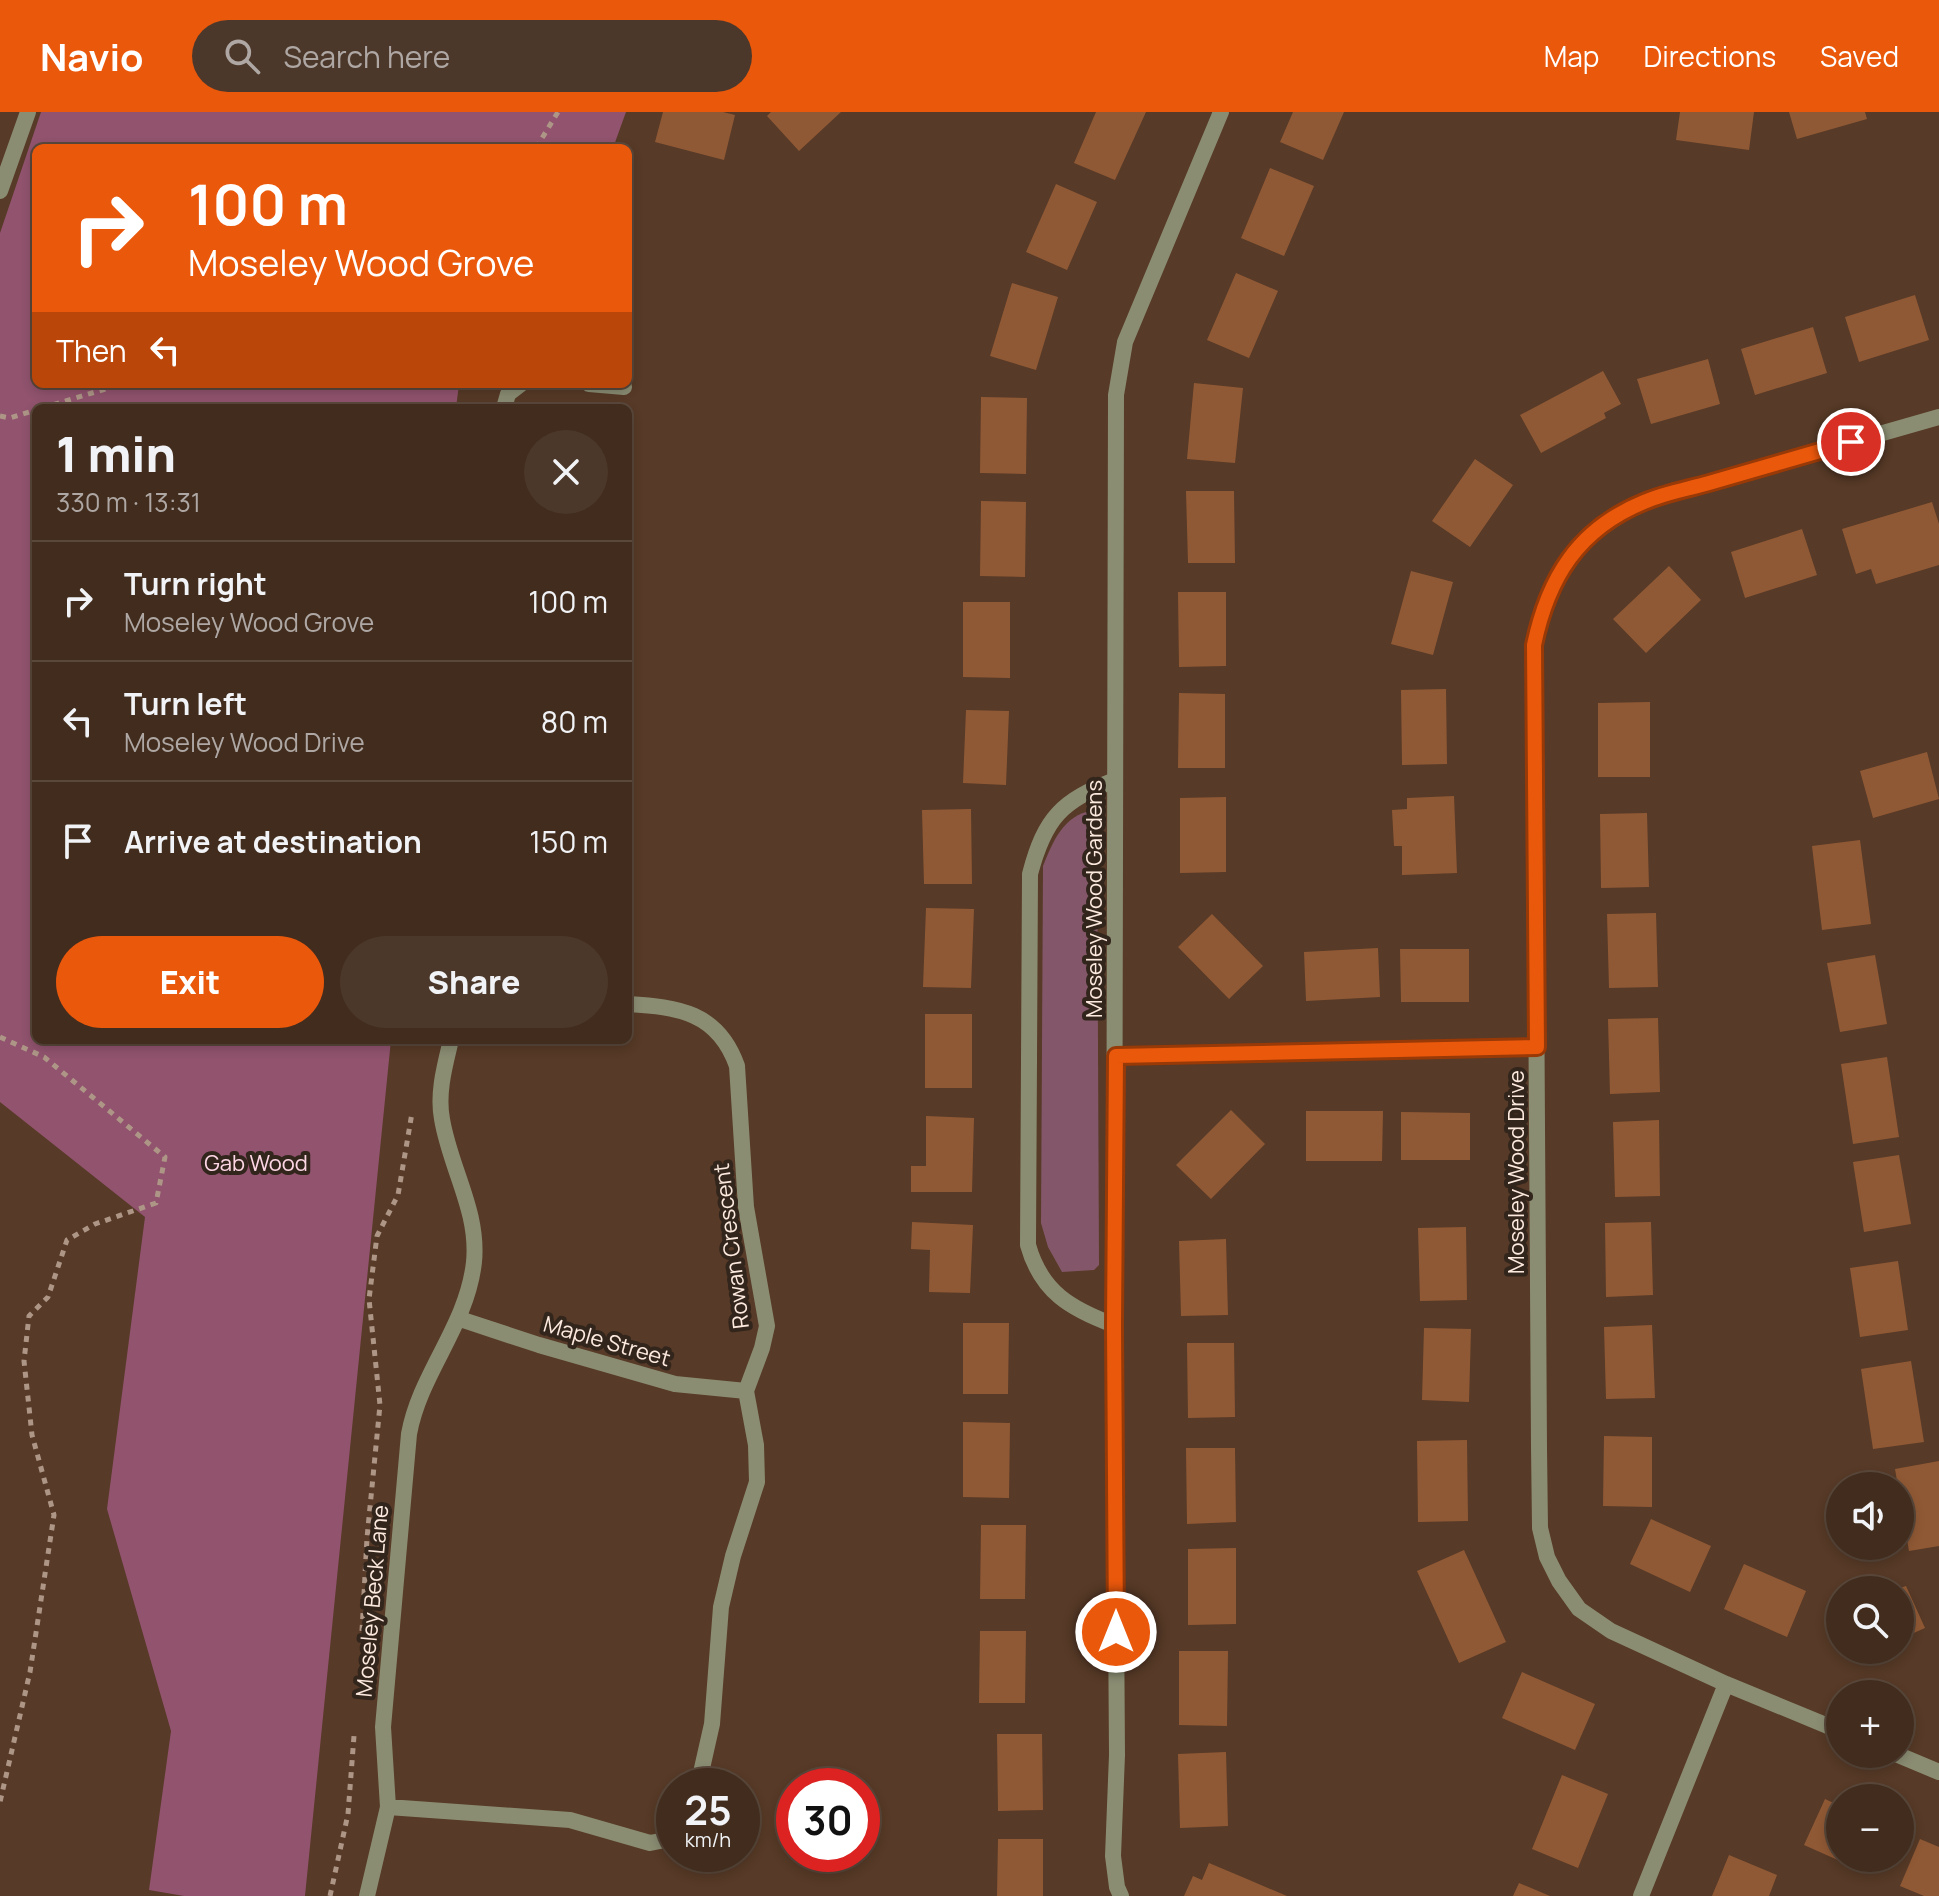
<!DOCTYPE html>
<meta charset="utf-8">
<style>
:root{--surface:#412c1d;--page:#4c382a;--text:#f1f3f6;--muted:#aea7a4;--line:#5a483b;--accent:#ea580c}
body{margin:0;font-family:Manrope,sans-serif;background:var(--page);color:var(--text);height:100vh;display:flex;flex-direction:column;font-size:30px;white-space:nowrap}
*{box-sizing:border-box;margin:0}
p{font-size:26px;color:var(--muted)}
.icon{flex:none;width:44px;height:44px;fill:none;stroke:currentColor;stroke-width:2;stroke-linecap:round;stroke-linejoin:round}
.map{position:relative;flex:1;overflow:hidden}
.panel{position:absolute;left:32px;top:292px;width:600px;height:640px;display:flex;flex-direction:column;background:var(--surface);border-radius:12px;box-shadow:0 4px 12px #0003,0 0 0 2px var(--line)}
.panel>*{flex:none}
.hud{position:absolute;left:32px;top:32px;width:600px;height:244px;border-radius:12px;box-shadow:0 4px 12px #0003,0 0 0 2px var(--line);background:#ea580c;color:#fff;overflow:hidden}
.controls{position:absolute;left:1826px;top:1360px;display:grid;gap:16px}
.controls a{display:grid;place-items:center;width:88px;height:88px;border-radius:50%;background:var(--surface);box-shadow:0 4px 12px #0003,0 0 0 2px var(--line);font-size:40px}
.speed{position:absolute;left:656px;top:1656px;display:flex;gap:16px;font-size:40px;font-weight:700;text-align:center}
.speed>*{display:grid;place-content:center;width:104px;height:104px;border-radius:50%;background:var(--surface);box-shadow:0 4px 12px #0003,0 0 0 2px var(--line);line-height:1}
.speed small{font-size:20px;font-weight:400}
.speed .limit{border:12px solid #d22;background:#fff;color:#111}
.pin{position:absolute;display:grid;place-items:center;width:68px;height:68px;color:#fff;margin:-34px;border:4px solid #fff;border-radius:50%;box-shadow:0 2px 8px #0007}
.me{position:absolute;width:88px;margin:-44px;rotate:0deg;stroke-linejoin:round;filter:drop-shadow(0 0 6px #0008)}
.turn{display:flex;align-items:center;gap:28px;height:168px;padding:0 24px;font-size:36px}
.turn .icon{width:104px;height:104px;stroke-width:2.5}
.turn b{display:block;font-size:56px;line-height:68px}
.then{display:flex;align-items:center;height:76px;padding:0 24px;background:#0003;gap:16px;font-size:30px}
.round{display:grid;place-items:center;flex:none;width:84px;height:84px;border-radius:42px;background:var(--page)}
.overview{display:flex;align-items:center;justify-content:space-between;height:136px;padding:0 24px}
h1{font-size:48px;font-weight:800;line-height:60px}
.primary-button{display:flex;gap:16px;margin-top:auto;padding:16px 24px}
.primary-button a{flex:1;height:92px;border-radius:48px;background:var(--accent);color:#fff;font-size:32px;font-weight:800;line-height:92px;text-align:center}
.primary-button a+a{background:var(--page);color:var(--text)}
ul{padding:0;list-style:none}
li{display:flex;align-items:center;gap:24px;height:120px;padding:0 24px;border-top:2px solid var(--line)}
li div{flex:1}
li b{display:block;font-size:30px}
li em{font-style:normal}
header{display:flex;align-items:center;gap:48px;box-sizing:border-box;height:112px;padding:0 40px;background:var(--accent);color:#fff}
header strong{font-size:38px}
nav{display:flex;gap:44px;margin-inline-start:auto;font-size:28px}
.search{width:560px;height:72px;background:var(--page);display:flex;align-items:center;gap:20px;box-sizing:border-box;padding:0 28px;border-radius:44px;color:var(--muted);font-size:30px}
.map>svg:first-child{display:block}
</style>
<header>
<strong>Navio</strong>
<div class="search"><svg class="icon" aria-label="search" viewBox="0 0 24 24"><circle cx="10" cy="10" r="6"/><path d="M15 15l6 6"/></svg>Search here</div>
<nav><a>Map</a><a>Directions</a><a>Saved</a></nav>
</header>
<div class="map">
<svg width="1939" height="1784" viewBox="0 0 1939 1784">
<rect width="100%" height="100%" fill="#573a27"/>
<path fill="#835769" d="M1092 699 1097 711 1099 1153 1094 1158 1062 1160 1048 1135 1041 1111 1043 754C1052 731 1064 702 1092 699Z"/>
<path fill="#91536e" d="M41 0H626L613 36H36V272H459L456 296H36V928H391L305 1784H184L149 1778 171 1619 107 1397 145 1105 0 990V121Z"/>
<path fill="#905935" d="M663 0H723L735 3 724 48 655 30Z
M771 0H841L799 39 767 4Z
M1096 0H1146L1115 68 1074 51Z
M1293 0H1344L1323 48 1280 30Z
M1680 0H1754L1749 38 1676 28Z
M1789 0H1865L1867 7 1797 27Z
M1270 56 1314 74 1284 144 1241 126Z
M1056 72 1097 90 1067 158 1026 140Z
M1236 161 1278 179 1249 246 1207 228Z
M1012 171 1058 185 1036 258 990 244Z
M1915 183 1929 228 1859 250 1845 205Z
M1813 215 1827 261 1755 283 1741 237Z
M1708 247 1720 292 1651 312 1637 267Z
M1603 259 1621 292 1604 301 1606 306 1541 341 1520 303Z
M1194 271 1243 276 1235 351 1187 347Z
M981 285 1027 286 1026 362 980 361Z
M1475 347 1513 373 1470 435 1432 409Z
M1186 379H1234L1235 451H1188Z
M981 389 1026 390 1025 465 980 464Z
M1932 390 1939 412V453L1876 472 1871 457 1856 462 1842 417Z
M1802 417 1817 463 1745 486 1731 440Z
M1669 454 1701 488 1646 541 1613 507Z
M1411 459 1453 470 1433 543 1391 532Z
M1178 480H1226V554L1179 555Z
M963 490H1010V566L963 565Z
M1446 577 1447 652 1402 653 1401 578Z
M1179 581 1225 582V656H1178Z
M1650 590V665H1598V591Z
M966 598 1009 599 1006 673 963 671Z
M1927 640 1939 687 1873 706 1860 659Z
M1454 684 1457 761 1402 763V734H1394L1392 698 1407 697V686Z
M1226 685V760L1180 761V686Z
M971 697 972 772H924L922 698Z
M1647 701 1649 775 1601 776 1600 702Z
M1860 728 1871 812 1822 818 1812 734Z
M926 796 974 797 971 876 923 875Z
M1656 801 1658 875 1609 876 1607 802Z
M1212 802 1263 854 1229 887 1178 835Z
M1378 836 1380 885 1306 889 1304 840Z
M1400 837H1469V890H1401Z
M1875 843 1887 912 1840 920 1827 851Z
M925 902H972V976H925Z
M1658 906 1660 980 1610 982 1608 907Z
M1887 945 1899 1025 1853 1032 1841 952Z
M1231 998 1265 1032 1211 1087 1176 1053Z
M1306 999H1383L1382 1049H1306Z
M1401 1000 1470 1001V1048H1401Z
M926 1004 974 1006 972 1080H911V1054H926Z
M1659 1008 1660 1084 1615 1085 1613 1010Z
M1899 1043 1911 1112 1864 1120 1853 1050Z
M912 1110 973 1113 970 1181 929 1180 930 1138 911 1137Z
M1651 1110 1653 1183 1606 1185 1605 1111Z
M1466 1115 1467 1188 1420 1189 1418 1116Z
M1226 1127 1228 1203 1181 1204 1179 1129Z
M1898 1149 1908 1218 1860 1225 1850 1156Z
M963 1211H1009L1008 1282H963Z
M1652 1213 1655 1286 1606 1287 1604 1215Z
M1424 1216 1471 1217 1469 1290 1422 1288Z
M1187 1231H1234L1235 1305 1188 1306Z
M1911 1249 1924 1330 1873 1337 1861 1257Z
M963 1310 1010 1311 1009 1386 963 1385Z
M1604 1324 1652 1325V1395L1603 1394Z
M1467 1328 1468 1409 1418 1410 1417 1329Z
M1186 1336H1235L1236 1410 1187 1412Z
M1939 1349V1434L1909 1439 1895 1357Z
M1651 1407 1711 1434 1690 1480 1630 1452Z
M981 1413H1026L1025 1487H980Z
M1236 1436V1512L1188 1513V1437Z
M1464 1438 1506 1530 1459 1551 1417 1459Z
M1744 1452 1806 1479 1787 1525 1724 1497Z
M1906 1474 1925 1516 1900 1527V1476Z
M980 1519H1026L1025 1591H979Z
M1179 1539H1228L1227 1614 1179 1613Z
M1522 1560 1595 1592 1575 1638 1502 1606Z
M997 1622H1042L1043 1698 998 1699Z
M1226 1640 1228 1714 1180 1716 1178 1642Z
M1562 1663 1608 1682 1578 1756 1532 1737Z
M1825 1687 1840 1694V1746H1874L1867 1761 1804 1733Z
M998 1727H1043V1784H997Z
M1920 1727 1939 1735V1784H1924L1900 1774Z
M1729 1743 1777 1763 1769 1784H1712Z
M1209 1751 1247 1767 1287 1784H1184L1193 1764 1202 1768Z
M1519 1771 1550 1784H1513Z"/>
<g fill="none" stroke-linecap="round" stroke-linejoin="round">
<path stroke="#ae9687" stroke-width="5" stroke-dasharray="6 6" stroke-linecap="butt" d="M536 36 558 0
M42 296 122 272
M0 304 10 306 36 298
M0 925 44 945 165 1045 156 1091 95 1112 67 1128 48 1185 29 1204 24 1249 32 1323 54 1403 30 1560 0 1690
M362 1519 367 1426 380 1293 369 1187 377 1124 398 1083 412 1001
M330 1784 348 1702 354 1624"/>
<path stroke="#8a8d72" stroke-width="16" d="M0 79 28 0
M589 272 624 275
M504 296 508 282 521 272
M628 892C678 895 718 900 737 954L746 1095 767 1214 762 1236 746 1279 756 1333 757 1370 733 1444 721 1495 712 1612 698 1674
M1116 944 1537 935
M460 1207 539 1233 675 1272 746 1279
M1114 1213C1071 1197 1041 1180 1028 1133L1030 762C1045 705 1062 689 1115 668
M1840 1619 1726 1572 1611 1519 1579 1497 1559 1469 1547 1445 1540 1416 1539 1335 1534 533C1550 457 1576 425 1645 389L1939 305
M1896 1642 1939 1660
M388 1695 570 1708 650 1731 665 1728 674 1722
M367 1784 388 1695 383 1615 409 1322C420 1261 467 1214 474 1150 479 1099 450 1056 442 1007 437 981 445 953 451 928
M1121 1784 1117 1775 1113 1744 1117 1643 1114 1213 1116 283 1125 230 1221 0
M1641 1784 1726 1572"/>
</g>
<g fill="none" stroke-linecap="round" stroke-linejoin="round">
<defs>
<path id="route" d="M1116 1520 1114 1213 1116 944 1537 935 1534 533C1548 466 1578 417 1644 390 1665 381 1688 377 1709 371 1756 357 1804 344 1851 330"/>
</defs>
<use href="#route" stroke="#983908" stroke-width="20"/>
<use href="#route" stroke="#ea580c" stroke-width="14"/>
</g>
<g text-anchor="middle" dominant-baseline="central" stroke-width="8" stroke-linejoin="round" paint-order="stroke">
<g font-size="22" fill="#fdeadf" stroke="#32251c">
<text transform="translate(1094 787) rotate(-90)">Moseley Wood Gardens</text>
<text transform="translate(1516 1060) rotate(-90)">Moseley Wood Drive</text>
<text transform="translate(731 1134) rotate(-97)">Rowan Crescent</text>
<text transform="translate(607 1229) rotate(16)">Maple Street</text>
<text transform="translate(372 1489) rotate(-85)">Moseley Beck Lane</text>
</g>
<g font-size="22" fill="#fed7e6" stroke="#32251c">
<text x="256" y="1051">Gab Wood</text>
</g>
</g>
</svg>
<div class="controls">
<a><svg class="icon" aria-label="sound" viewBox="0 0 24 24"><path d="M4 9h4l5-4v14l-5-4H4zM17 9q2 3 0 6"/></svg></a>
<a><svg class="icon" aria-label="search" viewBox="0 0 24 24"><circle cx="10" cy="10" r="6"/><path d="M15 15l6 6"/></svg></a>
<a>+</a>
<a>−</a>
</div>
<div class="speed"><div>25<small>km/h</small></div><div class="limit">30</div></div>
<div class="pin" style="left:1851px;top:330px;background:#d93025"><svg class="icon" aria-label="arrive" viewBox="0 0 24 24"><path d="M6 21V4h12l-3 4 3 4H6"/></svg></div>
<svg class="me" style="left:1116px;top:1520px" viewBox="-20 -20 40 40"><circle r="17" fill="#ea580c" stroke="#fff" stroke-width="3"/><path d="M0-11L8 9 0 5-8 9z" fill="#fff"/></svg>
<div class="hud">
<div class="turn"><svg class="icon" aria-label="right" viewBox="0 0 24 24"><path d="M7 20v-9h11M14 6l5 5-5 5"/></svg><div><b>100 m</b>Moseley Wood Grove</div></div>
<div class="then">Then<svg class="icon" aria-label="left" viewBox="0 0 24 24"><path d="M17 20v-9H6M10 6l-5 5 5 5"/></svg></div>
</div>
<section class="panel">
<div class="overview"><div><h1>1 min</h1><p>330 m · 13:31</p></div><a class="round"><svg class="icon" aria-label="close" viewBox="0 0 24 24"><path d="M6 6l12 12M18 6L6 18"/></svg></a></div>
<ul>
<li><svg class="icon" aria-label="right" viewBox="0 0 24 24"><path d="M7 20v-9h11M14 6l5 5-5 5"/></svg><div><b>Turn right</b><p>Moseley Wood Grove</p></div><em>100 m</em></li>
<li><svg class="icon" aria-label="left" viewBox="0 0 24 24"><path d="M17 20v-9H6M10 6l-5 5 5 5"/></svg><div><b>Turn left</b><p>Moseley Wood Drive</p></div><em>80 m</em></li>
<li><svg class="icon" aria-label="arrive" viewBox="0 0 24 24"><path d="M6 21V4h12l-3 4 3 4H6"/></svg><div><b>Arrive at destination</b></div><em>150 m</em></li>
</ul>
<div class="primary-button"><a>Exit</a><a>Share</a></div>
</section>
</div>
